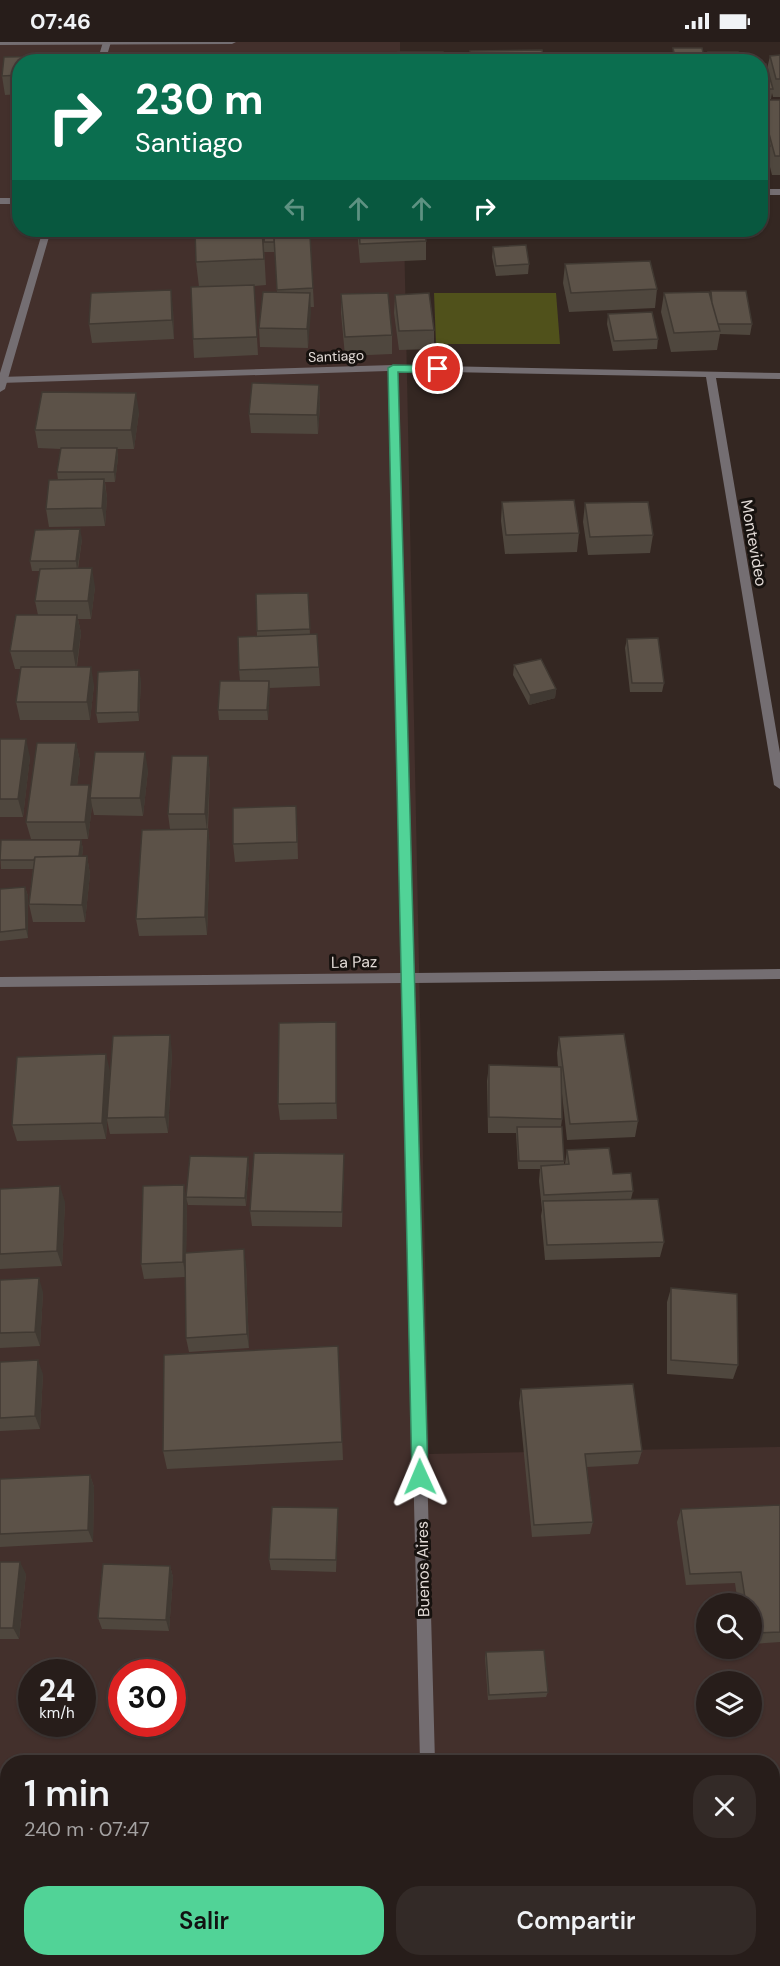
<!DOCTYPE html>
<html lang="es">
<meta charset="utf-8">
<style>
:root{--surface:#271d1a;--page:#332a27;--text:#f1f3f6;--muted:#a4a2a2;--line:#433b39;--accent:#51d397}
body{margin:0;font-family:"DM Sans",sans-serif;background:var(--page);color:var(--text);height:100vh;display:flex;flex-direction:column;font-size:22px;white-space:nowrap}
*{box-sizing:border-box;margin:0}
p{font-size:20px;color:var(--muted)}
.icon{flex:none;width:33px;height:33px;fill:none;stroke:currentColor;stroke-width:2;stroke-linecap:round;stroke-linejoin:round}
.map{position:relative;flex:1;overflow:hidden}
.drawer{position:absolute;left:0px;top:1713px;width:780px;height:212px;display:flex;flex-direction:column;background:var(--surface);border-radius:24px 24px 0 0;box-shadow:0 2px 4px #0004,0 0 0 2px var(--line)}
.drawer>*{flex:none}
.banner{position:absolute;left:12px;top:12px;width:756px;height:183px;border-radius:24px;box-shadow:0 2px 4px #0004,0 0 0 2px var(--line);background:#0b6e4f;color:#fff;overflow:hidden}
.fabs{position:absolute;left:696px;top:1551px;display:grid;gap:12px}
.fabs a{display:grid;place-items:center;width:66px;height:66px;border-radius:50%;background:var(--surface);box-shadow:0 2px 4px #0004,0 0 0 2px var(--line);font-size:30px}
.speed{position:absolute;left:18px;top:1617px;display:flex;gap:12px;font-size:30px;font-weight:700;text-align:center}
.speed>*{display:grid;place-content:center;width:78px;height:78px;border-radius:50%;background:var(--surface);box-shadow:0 2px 4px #0004,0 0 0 2px var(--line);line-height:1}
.speed small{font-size:15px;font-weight:400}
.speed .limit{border:9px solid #d22;background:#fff;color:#111}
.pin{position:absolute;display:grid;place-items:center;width:51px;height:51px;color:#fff;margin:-26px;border:3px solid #fff;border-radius:50%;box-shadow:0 2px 6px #0007}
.me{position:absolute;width:66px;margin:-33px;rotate:359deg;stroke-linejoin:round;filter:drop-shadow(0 0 4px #0008)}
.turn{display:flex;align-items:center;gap:21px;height:126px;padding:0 24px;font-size:27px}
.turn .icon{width:78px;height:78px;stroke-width:2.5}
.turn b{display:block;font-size:42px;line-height:51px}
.lanes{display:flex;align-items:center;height:57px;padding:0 24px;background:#0003;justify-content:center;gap:30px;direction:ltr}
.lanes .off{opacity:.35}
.round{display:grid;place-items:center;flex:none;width:63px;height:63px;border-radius:24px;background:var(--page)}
.headline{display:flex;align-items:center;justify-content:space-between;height:102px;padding:0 24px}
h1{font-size:36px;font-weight:600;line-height:45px}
.primary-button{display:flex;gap:12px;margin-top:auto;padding:12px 24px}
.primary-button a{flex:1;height:69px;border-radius:24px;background:var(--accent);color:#111;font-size:24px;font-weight:600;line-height:69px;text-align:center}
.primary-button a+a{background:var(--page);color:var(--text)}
.status{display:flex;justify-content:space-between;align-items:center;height:42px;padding:0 30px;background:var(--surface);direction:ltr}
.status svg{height:16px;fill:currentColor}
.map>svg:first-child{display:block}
</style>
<div class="status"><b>07:46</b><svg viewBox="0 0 49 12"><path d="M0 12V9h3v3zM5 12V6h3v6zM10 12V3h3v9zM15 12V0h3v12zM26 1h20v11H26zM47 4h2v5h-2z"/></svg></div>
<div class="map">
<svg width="780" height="1924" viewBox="0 0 780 1924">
<rect width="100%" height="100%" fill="#342722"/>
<path fill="#43302c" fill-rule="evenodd" d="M0 0H400V19L20 20V188H404L429 1412 780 1405V1924H0ZM706 1562H752V1606H706ZM32 1630H82V1682H32ZM122 1630H172V1682H122ZM706 1640H752V1684H706ZM8 1720H772V1917H8Z"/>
<path fill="#50511b" d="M434 251H556L560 302H436Z"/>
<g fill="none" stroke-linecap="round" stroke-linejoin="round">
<path fill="#746e72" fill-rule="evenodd" d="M0 0H236L232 2 0 3Z
M760 147H780V153H760Z
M0 156H20V162H0Z
M393 323 780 331V337L716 336 780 711V747L774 743 706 335 398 329 414 931 780 927V937L414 941 435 1720H420L402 941 0 945V935L402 931 388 329 0 341V335Z
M425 1917H441V1924H425Z"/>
<path fill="#746e72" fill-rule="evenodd" d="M103 0H111L105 20H97Z
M43 188H51L5 347 0 350V331Z"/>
</g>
<path fill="#4f473e" d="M673 6 705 20H672Z
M708 10 740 20H707Z
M780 13V55H773L772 51 771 57H760V22L767 27 770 14Z
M20 20V52L5 53 2 34Z
M760 58H780V133H772L768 117 767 123H760Z
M263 188 266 243 254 244 258 313 194 316 193 297 199 245 196 220Z
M265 188H298L297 194 313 246 314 265H310L308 306 260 305 259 286 277 250 275 210H264V200Z
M357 188H425L426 199V218L360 221Z
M493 205 529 222 528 232 496 234 492 215Z
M565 222 657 247 655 266 569 270 563 241Z
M711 249 752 282 750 293 720 292 717 308 671 310 661 270 664 251 710 253Z
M341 252 392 293V312L345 314 341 271Z
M395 253 434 288V307L399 308 394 271Z
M173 267 174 297 92 301 89 282Z
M608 272 658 297 657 307 613 309 607 282Z
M319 343 320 362 318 392 251 391 249 372Z
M139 370 134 407H117L118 416 115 440H105L107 456 105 484 49 485 46 467 58 438 57 430 61 407 38 406 35 388Z
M502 460 579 491 577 510 505 512 501 479Z
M585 461 653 493 650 511 588 513 583 480Z
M82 497 78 527 95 545 91 577H78L81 591 77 625 94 643 90 678H20L16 660 21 627H15L10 609 38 573 35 559 40 529H32L30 519Z
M308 551 310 593 317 592 320 644 269 646 268 678H219L218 668 240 639 239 628 257 594 256 552Z
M627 597 664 641 662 650H630L625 606Z
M514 623 556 647 555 656 529 663 513 633Z
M141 638 139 679 98 681 96 671Z
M0 697 30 715 23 775H0Z
M76 701 80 719 77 743H89L90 752 148 728 143 774 94 773 92 764 88 797H31L26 780Z
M208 714 210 732 208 787 210 805 207 893 139 894 136 877 170 787 168 772Z
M297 782 298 817 235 820 233 802Z
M81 798 83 807 82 814H87L90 832 85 880H33L29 862 33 827H1L0 805Z
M25 845 28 854V896L0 899V847Z
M559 995 638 1079 635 1095 567 1098 562 1052V1077L561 1085 564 1119V1122H565L567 1108 613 1132 633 1149 631 1157 664 1200 660 1215 545 1218 541 1174 542 1168 539 1139 540 1127H518L516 1091H488L487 1039 489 1023 558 1025 557 1011Z
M336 996 337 1077 280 1078 278 1062Z
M172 1010 168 1091 110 1092 107 1078 106 1097 17 1099 12 1083 110 1029 108 1052Z
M249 1123 246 1164 188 1163 187 1159 186 1211 246 1222 249 1306 189 1310 186 1296 185 1235 144 1237 141 1222 186 1154Z
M344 1127 342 1185 252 1184 250 1169Z
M0 1147 65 1160 62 1224 0 1227Z
M0 1238 43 1250 40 1304 0 1306Z
M671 1246 738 1323 733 1337 667 1332V1260Z
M338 1304 343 1418 167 1427 163 1409Z
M0 1320 43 1332 40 1387 0 1389Z
M521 1347 642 1409 638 1422 587 1425 593 1480 590 1492 532 1495 519 1361Z
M90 1433 94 1445 93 1500 0 1505V1437Z
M780 1463V1600L752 1602V1562H738L735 1541 686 1543 677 1480 681 1467Z
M338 1466V1478L336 1530 271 1528 269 1517Z
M0 1520 26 1532 19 1597H0Z
M170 1524 173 1535 169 1589 102 1587 98 1576Z
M486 1610 548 1650 546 1655 488 1658 485 1616Z
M780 1780V1884L772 1839V1781Z
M11 1917H106V1922L17 1924Z"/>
<path fill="#403932" d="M171 248 173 267 174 297 172 278Z
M310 251 311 270 308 306 307 287Z
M319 343 320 362 318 392 317 373Z
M136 351 139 370 134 407 131 388Z
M117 406 118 416 115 440 114 430Z
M104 437 107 456 105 484 102 466Z
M80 487 82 497 77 529 76 519Z
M92 526 95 545 91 577 88 559Z
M77 573 81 591 76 627 73 609Z
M91 625 94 643 90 678 87 660Z
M139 628 141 638 139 679 138 670Z
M269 639 270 649 268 678 267 668Z
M556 647 555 656 529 663 530 653Z
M26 697 30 715 23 775 18 757Z
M76 701 80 719 75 761 71 743Z
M145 710 148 728 143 774 140 756Z
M208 714 210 732 207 789 205 772Z
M89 743 92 764 88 797 85 780Z
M208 787 210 805 207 893 205 875Z
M81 798 83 807 80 827 78 818Z
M87 814 90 832 85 880 82 863Z
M25 845 28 854V896L26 887Z
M336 980V996L337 1077 336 1061Z
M170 993 172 1010 168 1091 165 1075Z
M106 1012 110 1029 106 1097 102 1081Z
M344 1112V1127L342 1185V1170Z
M248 1115 249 1123 246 1164 245 1156Z
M184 1143 187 1159 186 1235 183 1220Z
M60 1144 65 1160 62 1224 57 1209Z
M244 1207 246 1222 249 1306 247 1292Z
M39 1236 43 1250 40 1304 35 1290Z
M38 1318 43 1332 40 1387 35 1374Z
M90 1433 94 1445 93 1500 88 1488Z
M338 1466V1478L336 1530V1518Z
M20 1520 26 1532 19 1597 13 1586Z
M170 1524 173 1535 169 1589 166 1578Z
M1 1780 7 1789 0 1846V1787Z
M101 1917H106V1922Z"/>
<path fill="#5c5248" stroke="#403932" stroke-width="1.5" d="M673 6H702L705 20H676Z
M542 8 544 20H472L470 9Z
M398 10H443L445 20H400Z
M708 10H738L740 20H710Z
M780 13V37H776L770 14Z
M61 14V20H20V33L2 34 4 15Z
M359 14V20H324V15Z
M670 16 671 20H640L639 17Z
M760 22H766L773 47H760Z
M760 58H780V114H775Z
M760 74 770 104H760Z
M195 188H262L264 217 196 220Z
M265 188H296V194L274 195V200H264Z
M359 188H425L426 199 360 202Z
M310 194 313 246 277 248 274 195Z
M526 203 529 222 496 224 493 205Z
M650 219 657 247 571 251 565 222Z
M254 243 257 295 193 297 191 245Z
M171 248 172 278 89 282 91 251Z
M711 249H746L752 282H718L712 261Z
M263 250 310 251 307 287 259 286Z
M709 250 720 289 674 291 664 251Z
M388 251 392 293 345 295 341 252Z
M429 251 434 288 399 289 395 253Z
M652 270 658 297 614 299 608 272Z
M252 341 319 343 317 373 249 372Z
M42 350 136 351 131 388H35Z
M61 406H117L114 430H57Z
M104 437 102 466 46 467 49 438Z
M574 458 579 491 506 493 502 460Z
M648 460 653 493 590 495 585 461Z
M80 487 76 519H30L35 488Z
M92 526 88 559H35L40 527Z
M308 551 310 587 257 589 256 552Z
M16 573H77L73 609H10Z
M317 592 319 625 239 628 238 595Z
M658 596 664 641H632L627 597Z
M541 617 556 647 530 653 514 623Z
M21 625H91L87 660H16Z
M139 628 138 670 96 671 98 630Z
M220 639H269L267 668H218Z
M0 697H26L18 757H0Z
M37 701H76L71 743H89L85 780H26Z
M95 710H145L140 756H90Z
M172 714H208L205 772H168Z
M296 764 297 800 233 802V766Z
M208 787 205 875 136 877 142 788Z
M1 798H81L79 814 35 815 34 818H0Z
M87 814 82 863 29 862 35 815Z
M25 845 26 887 0 890V847Z
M336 980V1061L278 1062 279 981Z
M624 992 638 1079 570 1082 559 995Z
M170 993 165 1075 107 1076 113 994Z
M106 1012 102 1081 12 1083 17 1015Z
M489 1023 561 1025 562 1077 489 1075Z
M517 1085H562L564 1119H519Z
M609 1106 613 1132 631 1131 633 1149 544 1153 541 1124 569 1122 567 1108Z
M254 1111 344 1112 342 1170 250 1169Z
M190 1114 248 1115 245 1156 186 1155Z
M184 1143 183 1220 141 1222 143 1144Z
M60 1144 57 1209 0 1212V1147Z
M658 1157 664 1200 547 1203 543 1159Z
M244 1207 247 1292 186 1296 185 1211Z
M39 1236 35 1290 0 1291V1238Z
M671 1246 737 1252 738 1323 671 1318Z
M338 1304 342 1400 163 1409 164 1313Z
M38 1318 35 1374 0 1376V1320Z
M633 1342 642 1409 585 1412 593 1480 534 1483 521 1347Z
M90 1433 88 1488 0 1492V1437Z
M780 1463V1590L752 1591V1562H746L741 1530 690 1532 681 1467Z
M272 1465 338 1466 336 1518 269 1517Z
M0 1520H20L13 1586H0Z
M103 1522 170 1524 166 1578 98 1576Z
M544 1608 548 1650 489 1653 486 1610Z
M780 1780V1838L772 1794V1781Z
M525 1917H584V1924H526Z"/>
<path fill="#51d397" stroke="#358962" stroke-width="1.5" d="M393 323 438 324 444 327 438 331 398 330 428 1435 426 1441 420 1443 415 1441 412 1435 388 326Z"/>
<g text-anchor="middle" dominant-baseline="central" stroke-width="6" stroke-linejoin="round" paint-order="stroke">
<g font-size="14" fill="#e3dbd7" stroke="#17120f">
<text transform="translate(336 314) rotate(-2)">Santiago</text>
</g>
<g font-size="16" fill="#e3dbd7" stroke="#17120f">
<text transform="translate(754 501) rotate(80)">Montevideo</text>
<text transform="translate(354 920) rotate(-1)">La Paz</text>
<text transform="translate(423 1527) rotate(-91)">Buenos Aires</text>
</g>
</g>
</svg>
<div class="fabs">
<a><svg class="icon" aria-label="search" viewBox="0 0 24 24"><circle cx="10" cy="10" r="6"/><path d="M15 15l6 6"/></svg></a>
<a><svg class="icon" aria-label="layers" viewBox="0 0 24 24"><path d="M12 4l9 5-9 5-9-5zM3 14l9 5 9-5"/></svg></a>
</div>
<div class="speed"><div>24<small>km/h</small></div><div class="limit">30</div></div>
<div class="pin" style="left:438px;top:327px;background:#d93025"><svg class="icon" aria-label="arrive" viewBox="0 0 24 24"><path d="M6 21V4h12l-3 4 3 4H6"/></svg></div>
<svg class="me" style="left:420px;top:1435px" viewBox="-20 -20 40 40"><path d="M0-17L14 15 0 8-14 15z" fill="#51d397" stroke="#fff" stroke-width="4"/></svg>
<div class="banner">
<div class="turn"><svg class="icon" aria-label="right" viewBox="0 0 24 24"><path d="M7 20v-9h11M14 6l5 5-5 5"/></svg><div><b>230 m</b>Santiago</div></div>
<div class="lanes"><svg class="icon off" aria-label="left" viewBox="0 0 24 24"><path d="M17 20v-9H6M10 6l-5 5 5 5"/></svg><svg class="icon off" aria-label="ahead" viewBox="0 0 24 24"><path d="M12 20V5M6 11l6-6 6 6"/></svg><svg class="icon off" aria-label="ahead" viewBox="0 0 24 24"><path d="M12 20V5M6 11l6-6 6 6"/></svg><svg class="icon" aria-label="right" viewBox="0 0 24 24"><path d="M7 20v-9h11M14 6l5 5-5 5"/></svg></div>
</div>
<section class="drawer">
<div class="headline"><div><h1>1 min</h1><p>240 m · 07:47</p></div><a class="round"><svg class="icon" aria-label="close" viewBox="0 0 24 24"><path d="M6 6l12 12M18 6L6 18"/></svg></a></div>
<div class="primary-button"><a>Salir</a><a>Compartir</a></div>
</section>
</div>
